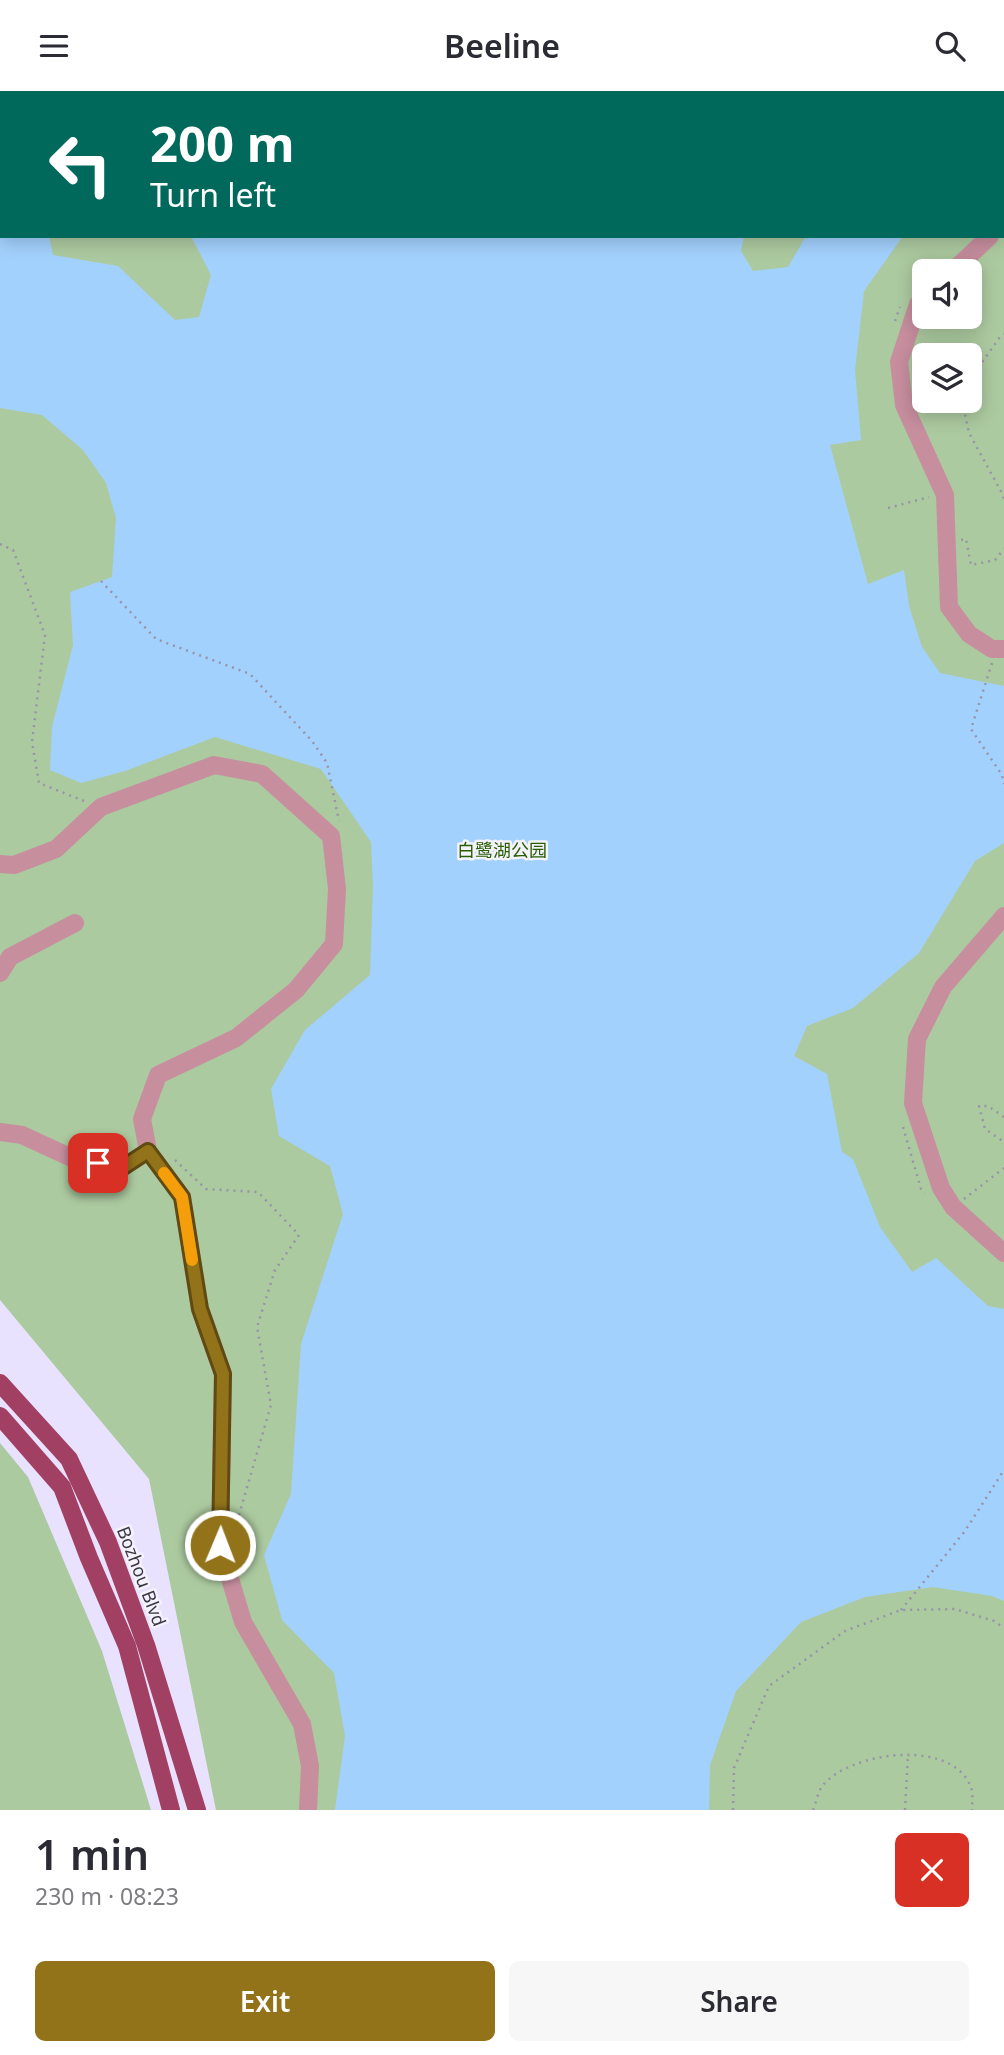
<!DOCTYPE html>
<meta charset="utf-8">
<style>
:root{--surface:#fff;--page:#f7f7f7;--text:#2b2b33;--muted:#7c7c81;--accent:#92731a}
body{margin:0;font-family:"Noto Sans","Noto Sans SC",sans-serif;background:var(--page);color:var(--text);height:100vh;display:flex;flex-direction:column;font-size:26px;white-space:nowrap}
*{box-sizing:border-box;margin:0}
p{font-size:23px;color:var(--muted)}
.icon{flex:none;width:38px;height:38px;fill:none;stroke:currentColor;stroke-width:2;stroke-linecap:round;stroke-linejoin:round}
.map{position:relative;height:1719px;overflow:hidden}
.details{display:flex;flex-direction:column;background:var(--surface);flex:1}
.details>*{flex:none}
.hud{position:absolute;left:0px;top:0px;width:1004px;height:147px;box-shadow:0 4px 18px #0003;background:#00695c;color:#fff;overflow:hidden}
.tools{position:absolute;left:912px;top:168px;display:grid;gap:14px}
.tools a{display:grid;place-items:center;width:70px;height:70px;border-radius:10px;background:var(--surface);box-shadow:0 4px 18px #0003;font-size:35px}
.pin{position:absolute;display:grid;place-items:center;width:60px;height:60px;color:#fff;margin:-30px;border-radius:14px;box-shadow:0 4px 10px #0006}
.me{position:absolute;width:77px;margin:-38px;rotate:1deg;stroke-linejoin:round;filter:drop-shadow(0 0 5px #0008)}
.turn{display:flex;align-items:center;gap:24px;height:147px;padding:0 35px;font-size:32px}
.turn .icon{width:91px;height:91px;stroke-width:2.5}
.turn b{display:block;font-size:49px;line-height:60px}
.round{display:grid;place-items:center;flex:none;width:74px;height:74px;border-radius:10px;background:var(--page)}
.head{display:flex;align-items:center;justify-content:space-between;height:119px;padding:0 35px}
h1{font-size:42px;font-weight:600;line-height:52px}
.action{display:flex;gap:14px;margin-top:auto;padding:14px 35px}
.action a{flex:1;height:80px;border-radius:10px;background:var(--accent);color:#fff;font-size:28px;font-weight:600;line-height:80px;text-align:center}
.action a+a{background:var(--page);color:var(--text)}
header{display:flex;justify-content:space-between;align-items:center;height:91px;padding:0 35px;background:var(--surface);font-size:32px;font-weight:600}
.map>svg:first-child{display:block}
</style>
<header><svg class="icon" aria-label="menu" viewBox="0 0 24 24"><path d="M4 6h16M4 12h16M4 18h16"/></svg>Beeline<svg class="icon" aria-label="search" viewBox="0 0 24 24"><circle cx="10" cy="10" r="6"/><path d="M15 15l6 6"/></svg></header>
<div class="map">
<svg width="1004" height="1719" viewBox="0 0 1004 1719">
<rect width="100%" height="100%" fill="#e8e2fe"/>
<path fill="#accaa0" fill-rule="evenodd" d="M0 0H1004V1719H216L149 1388 0 1209ZM2 2H1003V145H2ZM924 180H970V226H924ZM924 264H970V310H924Z
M0 1352 28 1386 102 1560 151 1719H0Z"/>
<path fill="#a3d1fd" d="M0 0H87L2 2V145H49L53 164 118 175 175 229 199 226 211 184 191 145H744L741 160 753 180 788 176 806 145H903L864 200 855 279 861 349 830 354 868 493 904 479 909 515 922 556 940 582 1004 595V752L975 770 919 862 853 917 807 935 794 965 827 983 842 1061 853 1068 880 1136 912 1181 936 1167 988 1215 1004 1218V1510L992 1505 933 1496 865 1506 801 1531 736 1600 710 1674 709 1719H335L345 1645 334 1582 282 1529 264 1464 291 1403 301 1253 343 1123 330 1075 279 1045 271 998 305 939 370 884 373 796 371 751 321 678 215 646 125 680 81 692 50 679 52 636 73 554 70 501 112 486 116 427 106 392 83 359 42 324 0 317Z
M129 0H811L133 2Z"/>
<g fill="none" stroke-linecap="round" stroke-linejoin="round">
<path stroke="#9894a8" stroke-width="2.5" stroke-dasharray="2 5" stroke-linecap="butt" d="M1003 113 1004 112
M895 230 900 216
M970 288 1000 246 1004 243
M962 310 969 342 1003 404 1004 410
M888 417 929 406
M961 449 966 448 971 474 995 469 1004 458
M0 453 13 459 45 544 32 651 39 692 84 710
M101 490 156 548 250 583 312 650 327 672 339 730
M992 572 971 638 1002 684 1004 693
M1004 1026 988 1015H979L985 1038 1004 1051
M903 1036 921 1098 925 1102
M175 1069 206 1098 258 1101 299 1144 275 1179 257 1236 271 1314 239 1424 246 1481
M964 1108 1004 1077
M901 1519 965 1440 1004 1379
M733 1719 734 1677 769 1595 845 1540 901 1519 955 1518 994 1530 1004 1537
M813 1719C816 1712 818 1700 823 1694 851 1661 947 1648 969 1692 974 1700 972 1710 972 1719
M905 1719 908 1664"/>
<path stroke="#c78e9e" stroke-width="18" d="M1003 136H1004
M953 180 990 145
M924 207 918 213 899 271 904 314 945 404 949 516 969 543 992 558H1004
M0 773 14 774 56 758 101 716 214 674 262 683 331 745 337 798 334 853 296 899 236 947 158 984 142 1028 148 1060 182 1106 200 1218 223 1283 220 1454 243 1531 302 1633 310 1675 308 1719
M1004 825 943 896 917 948 913 1012 941 1097 953 1116 1004 1162
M0 882 10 866 75 832
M0 1041 22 1044 74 1068 122 1077 148 1060"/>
<path stroke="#a24063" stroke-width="18" d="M0 1292 69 1368 108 1451 146 1554 197 1719
M0 1325 62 1396 89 1467 127 1555 171 1719"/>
</g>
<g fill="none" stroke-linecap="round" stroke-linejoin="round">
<defs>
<path id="route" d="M98 1072 122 1077 148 1060 182 1106 200 1218 223 1283 220 1454"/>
</defs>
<use href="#route" stroke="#5f4b11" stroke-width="18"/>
<use href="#route" stroke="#92731a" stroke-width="12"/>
<path stroke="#f59e0b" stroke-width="12" d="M164 1082 182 1106 192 1169"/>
</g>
<g text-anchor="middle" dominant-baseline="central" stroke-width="5" stroke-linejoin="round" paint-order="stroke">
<g font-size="18" fill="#295e01" stroke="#f4f2fd">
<text x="502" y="759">白鹭湖公园</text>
</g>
<g font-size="18" fill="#3a3742" stroke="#f4f2fd">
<text transform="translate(142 1485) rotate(69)">Bozhou Blvd</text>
</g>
</g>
</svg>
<div class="tools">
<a><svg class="icon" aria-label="sound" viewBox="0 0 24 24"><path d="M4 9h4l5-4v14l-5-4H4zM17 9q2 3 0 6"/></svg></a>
<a><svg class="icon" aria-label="layers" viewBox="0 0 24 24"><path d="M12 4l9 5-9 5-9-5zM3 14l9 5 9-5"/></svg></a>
</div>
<div class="pin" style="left:98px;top:1072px;background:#d93025"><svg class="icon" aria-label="arrive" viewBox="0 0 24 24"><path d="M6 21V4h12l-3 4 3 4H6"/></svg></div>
<svg class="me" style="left:220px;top:1454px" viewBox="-20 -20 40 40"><circle r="17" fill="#92731a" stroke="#fff" stroke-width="3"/><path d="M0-11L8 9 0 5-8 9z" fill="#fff"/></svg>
<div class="hud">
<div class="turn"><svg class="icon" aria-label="left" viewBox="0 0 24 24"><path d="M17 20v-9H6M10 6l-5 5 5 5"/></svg><div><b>200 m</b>Turn left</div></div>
</div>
</div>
<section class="details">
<div class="head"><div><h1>1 min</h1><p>230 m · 08:23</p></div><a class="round" style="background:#d93025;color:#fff"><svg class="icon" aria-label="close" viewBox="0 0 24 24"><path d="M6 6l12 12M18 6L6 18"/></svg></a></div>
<div class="action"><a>Exit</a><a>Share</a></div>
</section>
